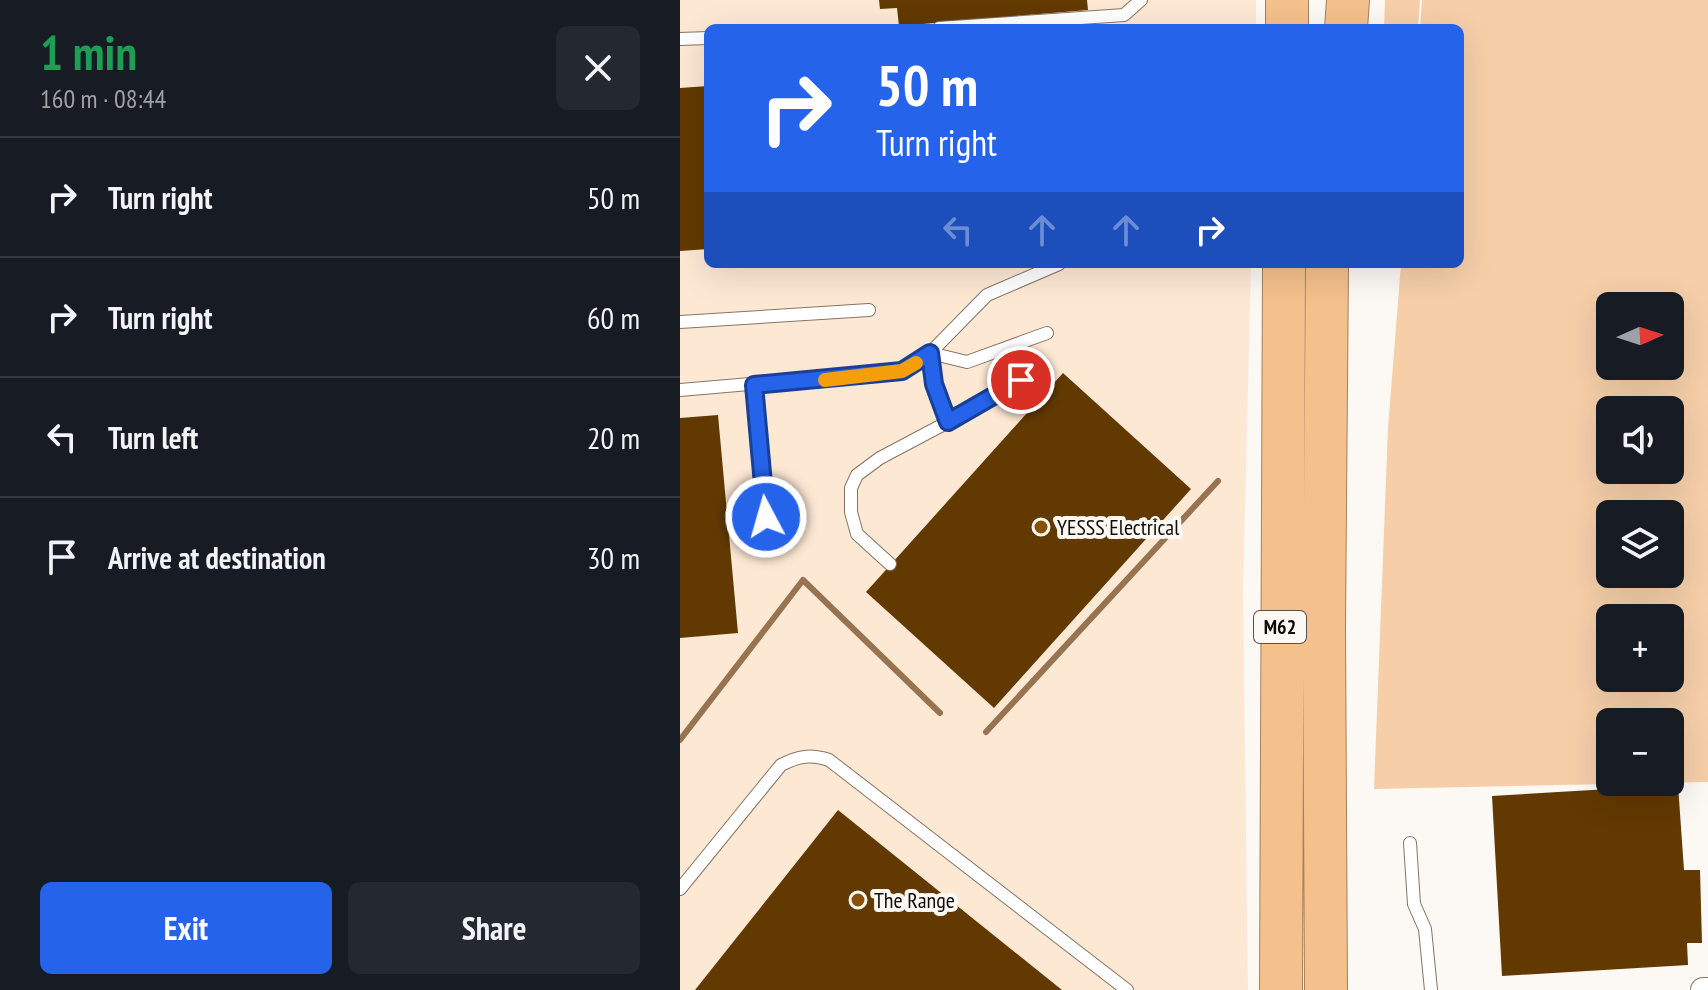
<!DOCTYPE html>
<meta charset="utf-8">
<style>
:root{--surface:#171b24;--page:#242831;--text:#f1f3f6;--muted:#9ea1a6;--line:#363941;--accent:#2563eb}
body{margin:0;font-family:"PT Sans Narrow",sans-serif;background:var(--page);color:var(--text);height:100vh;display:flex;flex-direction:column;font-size:30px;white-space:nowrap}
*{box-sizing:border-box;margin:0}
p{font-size:26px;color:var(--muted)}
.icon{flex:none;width:44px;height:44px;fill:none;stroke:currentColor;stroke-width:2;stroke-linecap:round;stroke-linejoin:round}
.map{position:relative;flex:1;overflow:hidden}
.panel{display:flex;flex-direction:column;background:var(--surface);width:680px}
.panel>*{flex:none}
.top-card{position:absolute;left:24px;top:24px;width:760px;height:244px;border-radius:12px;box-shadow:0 8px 32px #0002;background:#2563eb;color:#fff;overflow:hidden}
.needle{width:52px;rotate:87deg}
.buttons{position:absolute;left:916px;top:292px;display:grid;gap:16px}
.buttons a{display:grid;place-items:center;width:88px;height:88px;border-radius:12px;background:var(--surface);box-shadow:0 8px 32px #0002;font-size:40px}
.pin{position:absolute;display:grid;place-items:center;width:68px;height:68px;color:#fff;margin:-34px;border:4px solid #fff;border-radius:50%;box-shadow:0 2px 8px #0007}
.me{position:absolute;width:88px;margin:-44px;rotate:354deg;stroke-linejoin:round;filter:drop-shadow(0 0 6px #0008)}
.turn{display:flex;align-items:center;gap:28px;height:168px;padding:0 40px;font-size:36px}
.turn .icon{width:104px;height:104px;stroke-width:2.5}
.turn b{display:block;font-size:56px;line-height:68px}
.lanes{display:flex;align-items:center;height:76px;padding:0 40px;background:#0003;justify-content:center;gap:40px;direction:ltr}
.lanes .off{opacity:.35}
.round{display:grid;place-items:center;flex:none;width:84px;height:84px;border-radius:12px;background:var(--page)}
.summary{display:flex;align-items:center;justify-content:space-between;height:136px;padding:0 40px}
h1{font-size:48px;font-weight:600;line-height:60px;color:#1e9e55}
.button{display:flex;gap:16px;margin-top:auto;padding:16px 40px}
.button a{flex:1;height:92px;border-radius:12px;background:var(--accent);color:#fff;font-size:32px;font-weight:600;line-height:92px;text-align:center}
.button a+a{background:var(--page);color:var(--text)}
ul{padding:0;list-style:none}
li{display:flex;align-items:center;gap:24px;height:120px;padding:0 40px;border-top:2px solid var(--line)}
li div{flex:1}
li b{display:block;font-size:30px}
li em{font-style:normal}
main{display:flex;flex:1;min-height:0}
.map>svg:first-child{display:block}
</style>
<main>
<section class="panel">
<div class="summary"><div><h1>1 min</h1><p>160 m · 08:44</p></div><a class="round"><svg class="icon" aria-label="close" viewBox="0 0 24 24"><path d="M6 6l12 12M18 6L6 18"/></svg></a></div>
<ul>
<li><svg class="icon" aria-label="right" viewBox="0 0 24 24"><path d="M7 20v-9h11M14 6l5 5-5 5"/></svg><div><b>Turn right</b></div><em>50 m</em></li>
<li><svg class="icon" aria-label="right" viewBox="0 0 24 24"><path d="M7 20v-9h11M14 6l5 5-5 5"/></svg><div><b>Turn right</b></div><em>60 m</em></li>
<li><svg class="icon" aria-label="left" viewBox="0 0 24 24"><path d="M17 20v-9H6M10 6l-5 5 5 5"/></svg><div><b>Turn left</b></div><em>20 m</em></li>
<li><svg class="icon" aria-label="arrive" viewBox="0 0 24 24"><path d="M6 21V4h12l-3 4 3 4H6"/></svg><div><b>Arrive at destination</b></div><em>30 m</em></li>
</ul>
<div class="button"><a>Exit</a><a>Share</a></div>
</section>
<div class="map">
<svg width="1028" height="990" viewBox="0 0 1028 990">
<rect width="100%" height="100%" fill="#fcf8f4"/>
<path fill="#fde8d4" d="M0 0H576V28H28V264H571L563 591 568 990H0Z"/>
<path fill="#f6cfa9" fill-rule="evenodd" d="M705 0H740L738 28H704Z
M742 0H1028V782L694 789 708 428 721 264H780V28H740ZM930 306H990V366H930ZM930 410H990V470H930ZM930 514H990V574H930ZM930 618H990V678H930ZM930 722H990V782H930Z"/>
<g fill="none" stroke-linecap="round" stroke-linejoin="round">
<path stroke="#977350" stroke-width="6" d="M306 732 538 481
M0 740 123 580 260 713"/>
</g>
<path fill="#623900" d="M199 0H407L408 10 219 26 217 8 200 9Z
M28 86V249L0 251V88Z
M383 373 511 489 314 708 186 592Z
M38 415 58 633 0 638V418Z
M998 785 1004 870H1020L1022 943H1007L1008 965 822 976 812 796Z
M158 810 382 990H15Z"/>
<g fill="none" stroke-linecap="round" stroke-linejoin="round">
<defs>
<path id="lane" d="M259 28 444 15 461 0
M0 39 28 38
M0 322 189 310
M74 385 89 543
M0 390 222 371 250 353 307 295 379 264
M268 422 341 380
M210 564 177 534 171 512V488L177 475 200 458 268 422 254 384 250 353 287 362 367 333
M730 843 734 904 745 929 751 990
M0 889 101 765C119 756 130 754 149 760L447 990"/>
<path id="street" d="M1023 990H1028"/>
<path id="highway" d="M607 28V0
M666 28 668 0
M601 990 604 264
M646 990 644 626 647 264"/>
</defs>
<use href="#lane" stroke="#877564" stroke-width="14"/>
<use href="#street" stroke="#877564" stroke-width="26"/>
<use href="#highway" stroke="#a5815c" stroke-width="44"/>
<use href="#lane" stroke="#fff" stroke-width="12"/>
<use href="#street" stroke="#fff" stroke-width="24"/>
<use href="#highway" stroke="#f4c08b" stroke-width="42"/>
</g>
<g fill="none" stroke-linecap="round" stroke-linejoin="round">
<defs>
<path id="route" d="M86 517 74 385 222 371 250 353 254 384 268 422 341 380"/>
</defs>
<use href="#route" stroke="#184099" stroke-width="20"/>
<use href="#route" stroke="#2563eb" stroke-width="14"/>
<path stroke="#f59e0b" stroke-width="14" d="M145 380 222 371 236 363"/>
</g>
<g fill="#895203" stroke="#fcf8f4" stroke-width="3">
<circle cx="361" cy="527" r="8"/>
<circle cx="178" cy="900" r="8"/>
</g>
<g text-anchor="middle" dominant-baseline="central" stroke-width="8" stroke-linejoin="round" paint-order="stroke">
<rect fill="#fcf8f4" stroke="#58524d" stroke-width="2" x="574" y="611" width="52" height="32" rx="6"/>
<g font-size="20" font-weight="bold" fill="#110b05">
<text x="600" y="627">M62</text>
</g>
<g font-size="22" fill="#110b05" stroke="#fcf8f4" text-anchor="start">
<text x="377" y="527">YESSS Electrical</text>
<text x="194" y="900">The Range</text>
</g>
</g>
</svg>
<div class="buttons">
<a><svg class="needle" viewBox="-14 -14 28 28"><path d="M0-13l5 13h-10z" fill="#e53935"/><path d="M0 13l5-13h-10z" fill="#9ea1a6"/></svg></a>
<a><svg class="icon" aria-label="sound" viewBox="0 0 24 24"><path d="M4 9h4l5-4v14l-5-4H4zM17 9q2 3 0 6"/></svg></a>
<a><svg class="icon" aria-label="layers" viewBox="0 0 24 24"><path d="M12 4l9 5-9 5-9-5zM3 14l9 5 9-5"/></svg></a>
<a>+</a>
<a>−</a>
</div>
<div class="pin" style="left:341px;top:380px;background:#d93025"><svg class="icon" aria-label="arrive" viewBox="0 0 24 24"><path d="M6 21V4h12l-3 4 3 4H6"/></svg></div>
<svg class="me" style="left:86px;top:517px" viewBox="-20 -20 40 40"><circle r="17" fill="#2563eb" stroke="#fff" stroke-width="3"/><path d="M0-11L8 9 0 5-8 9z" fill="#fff"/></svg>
<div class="top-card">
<div class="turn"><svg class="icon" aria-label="right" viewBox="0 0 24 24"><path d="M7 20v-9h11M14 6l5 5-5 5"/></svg><div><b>50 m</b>Turn right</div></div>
<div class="lanes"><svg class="icon off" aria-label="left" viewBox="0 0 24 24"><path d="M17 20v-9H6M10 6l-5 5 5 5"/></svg><svg class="icon off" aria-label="ahead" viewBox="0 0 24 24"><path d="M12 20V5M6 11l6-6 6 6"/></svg><svg class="icon off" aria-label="ahead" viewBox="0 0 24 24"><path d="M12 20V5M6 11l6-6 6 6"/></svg><svg class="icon" aria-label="right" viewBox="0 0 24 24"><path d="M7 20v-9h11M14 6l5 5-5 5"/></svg></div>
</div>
</div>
</main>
